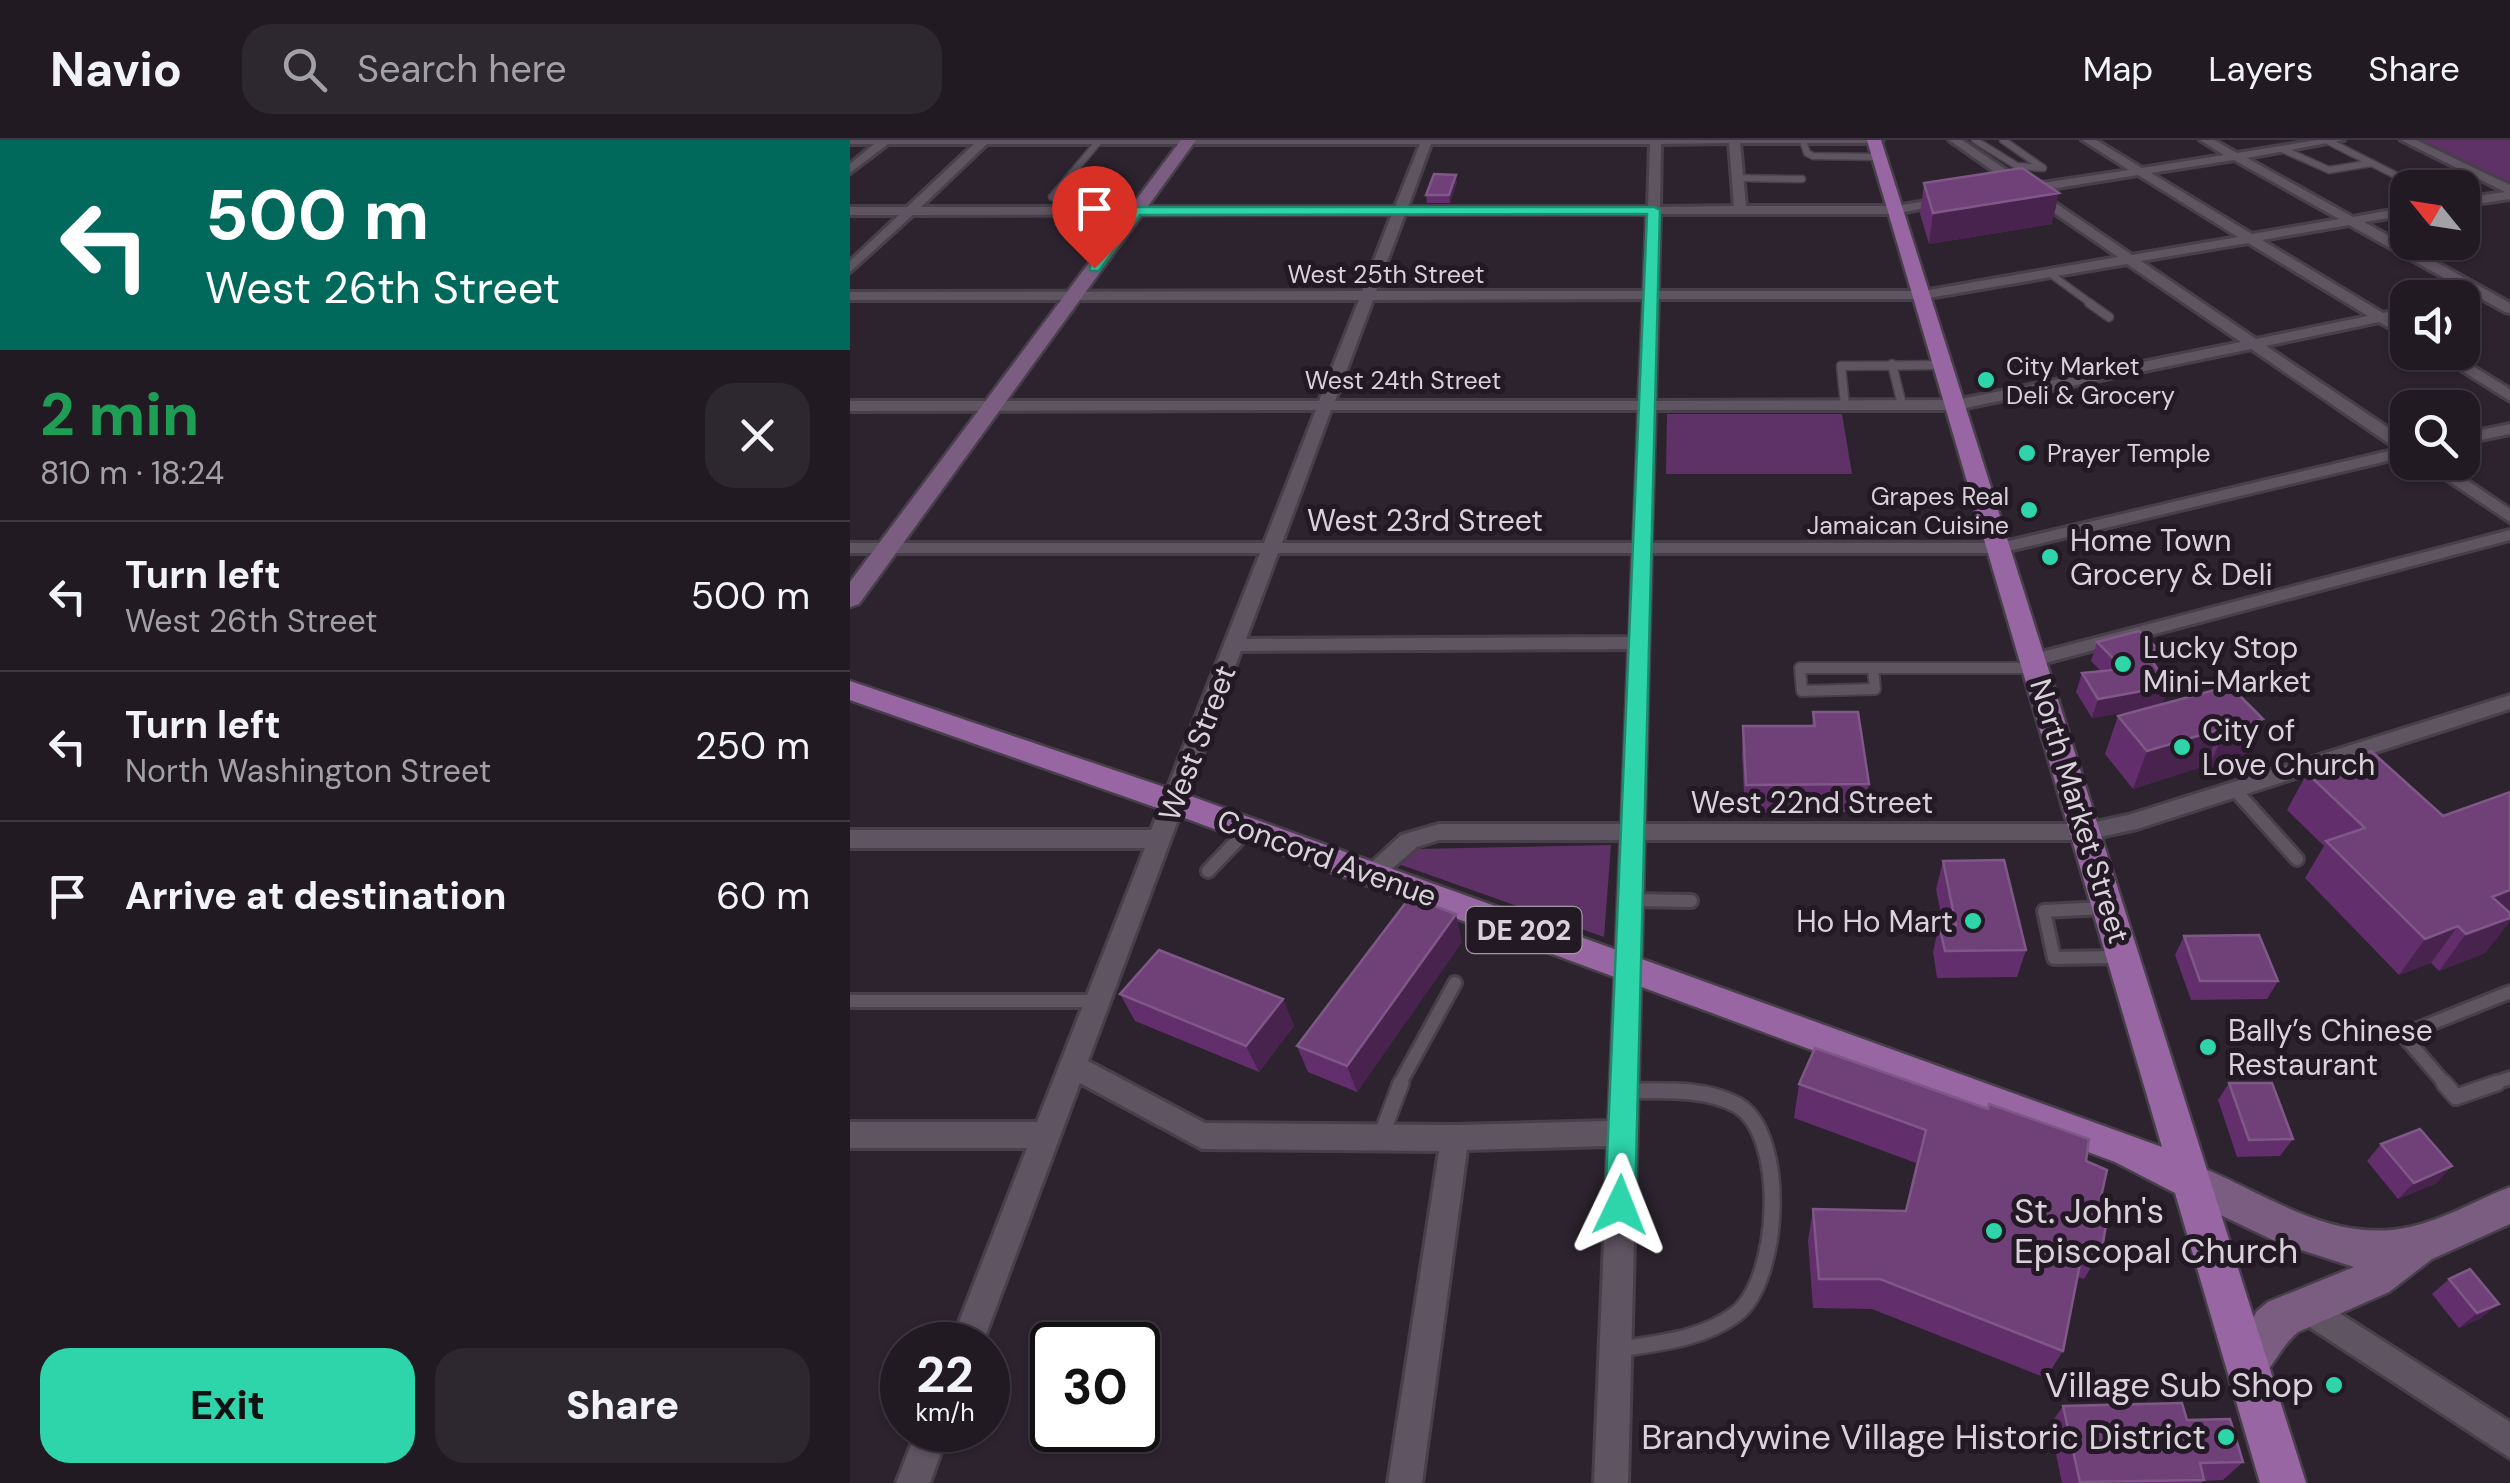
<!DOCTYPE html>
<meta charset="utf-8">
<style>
:root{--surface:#211a22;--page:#2d272f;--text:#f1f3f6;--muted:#a2a1a5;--line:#3e3840;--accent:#2ed4aa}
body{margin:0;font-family:"DM Sans",sans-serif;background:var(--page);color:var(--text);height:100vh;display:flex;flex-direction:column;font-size:38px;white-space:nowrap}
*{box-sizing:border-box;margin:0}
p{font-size:32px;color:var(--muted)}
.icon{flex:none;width:55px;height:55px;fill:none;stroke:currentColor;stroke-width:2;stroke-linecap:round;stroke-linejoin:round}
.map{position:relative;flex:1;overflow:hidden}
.side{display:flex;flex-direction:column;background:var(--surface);width:850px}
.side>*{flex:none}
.hud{background:#00695c;color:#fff;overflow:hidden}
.needle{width:65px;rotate:300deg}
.tools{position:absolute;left:1540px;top:30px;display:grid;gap:20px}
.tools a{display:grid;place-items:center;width:90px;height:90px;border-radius:20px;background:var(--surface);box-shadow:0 2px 8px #0004,0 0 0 2px var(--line);font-size:50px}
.speed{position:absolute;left:30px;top:1182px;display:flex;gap:20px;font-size:50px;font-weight:700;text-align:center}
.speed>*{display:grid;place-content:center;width:130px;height:130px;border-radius:50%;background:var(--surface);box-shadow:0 2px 8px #0004,0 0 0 2px var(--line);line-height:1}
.speed small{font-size:25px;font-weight:400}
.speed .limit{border:5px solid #111;border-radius:15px;background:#fff;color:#111}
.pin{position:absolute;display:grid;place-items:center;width:85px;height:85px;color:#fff;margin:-102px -42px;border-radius:50% 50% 50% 0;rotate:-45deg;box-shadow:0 0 10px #0007}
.pin .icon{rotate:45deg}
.me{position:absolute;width:110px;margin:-55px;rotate:2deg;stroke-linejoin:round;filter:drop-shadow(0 0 8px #0008)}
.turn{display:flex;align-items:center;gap:35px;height:210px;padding:0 40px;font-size:45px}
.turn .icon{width:130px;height:130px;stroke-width:2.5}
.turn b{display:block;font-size:70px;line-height:85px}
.round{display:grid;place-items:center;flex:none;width:105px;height:105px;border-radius:30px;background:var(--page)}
.overview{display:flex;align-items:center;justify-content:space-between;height:170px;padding:0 40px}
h1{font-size:60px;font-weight:800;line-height:75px;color:#1e9e55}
.primary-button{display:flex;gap:20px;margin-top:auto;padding:20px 40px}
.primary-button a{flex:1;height:115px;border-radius:30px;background:var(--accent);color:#111;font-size:40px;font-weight:800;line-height:115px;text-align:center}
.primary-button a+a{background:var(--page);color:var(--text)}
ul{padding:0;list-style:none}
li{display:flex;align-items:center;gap:30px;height:150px;padding:0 40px;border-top:2px solid var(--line)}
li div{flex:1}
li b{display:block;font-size:38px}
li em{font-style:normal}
header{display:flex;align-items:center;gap:60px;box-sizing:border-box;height:140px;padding:0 50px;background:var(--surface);border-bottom:2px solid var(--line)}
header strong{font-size:48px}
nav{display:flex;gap:55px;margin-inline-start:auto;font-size:35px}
.search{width:700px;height:90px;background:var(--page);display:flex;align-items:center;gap:25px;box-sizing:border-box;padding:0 35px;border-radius:30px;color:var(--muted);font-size:38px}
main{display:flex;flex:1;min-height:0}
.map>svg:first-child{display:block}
</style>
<header>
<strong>Navio</strong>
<div class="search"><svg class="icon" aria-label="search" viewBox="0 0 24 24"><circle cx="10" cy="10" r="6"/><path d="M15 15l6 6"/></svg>Search here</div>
<nav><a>Map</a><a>Layers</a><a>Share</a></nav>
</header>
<main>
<section class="side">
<div class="hud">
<div class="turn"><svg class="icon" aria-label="left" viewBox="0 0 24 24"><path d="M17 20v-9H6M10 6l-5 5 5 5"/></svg><div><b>500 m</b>West 26th Street</div></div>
</div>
<div class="overview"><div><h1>2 min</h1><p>810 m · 18:24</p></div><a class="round"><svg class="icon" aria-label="close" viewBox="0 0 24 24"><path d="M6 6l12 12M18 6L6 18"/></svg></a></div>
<ul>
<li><svg class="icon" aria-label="left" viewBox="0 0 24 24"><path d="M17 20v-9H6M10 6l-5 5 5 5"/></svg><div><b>Turn left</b><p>West 26th Street</p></div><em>500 m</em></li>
<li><svg class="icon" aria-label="left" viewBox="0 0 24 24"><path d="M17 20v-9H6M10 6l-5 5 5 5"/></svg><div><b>Turn left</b><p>North Washington Street</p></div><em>250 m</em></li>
<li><svg class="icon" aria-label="arrive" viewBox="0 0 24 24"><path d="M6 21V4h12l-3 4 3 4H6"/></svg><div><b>Arrive at destination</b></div><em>60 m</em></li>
</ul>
<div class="primary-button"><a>Exit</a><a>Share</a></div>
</section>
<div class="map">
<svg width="1660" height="1343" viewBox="0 0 1660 1343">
<rect width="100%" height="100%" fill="#2c232e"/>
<path fill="#5e3266" d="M1568 0H1660V45L1647 40Z
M817 274H992L1002 334H816Z
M761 705 754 797 546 723 565 709Z"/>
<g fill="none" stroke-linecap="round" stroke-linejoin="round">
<defs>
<path id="lane-far4" d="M1125 0 1167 26 1193 28 1153 0
M953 1 957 13 963 16 1029 17
M1478 1 1571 48
M1432 9 1479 30 1522 23
M887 38 952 39
M202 57 249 1
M1199 133 1243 165"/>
<path id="lane-far3" d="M1239 163 1259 177
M1042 224 1052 265
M995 265 991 226 1094 225"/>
<path id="lane-far2" d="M950 528H1023L1025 549 952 551Z
M1023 528H1186"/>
<path id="lane-far1" d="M1385 650 1447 719
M358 731 397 690
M780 760 841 761
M1255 768 1194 771 1204 818 1271 817
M0 861H248
M549 945 605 843
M1596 945 1553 895 1660 852
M1640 945 1660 938"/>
<path id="lane" d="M1594 943 1606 957 1647 943
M531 996 551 943
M770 1209C809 1203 853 1199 886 1174 930 1141 938 994 887 965 854 947 810 951 774 951"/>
<path id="street" d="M0 0H1033L1027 3H890L896 66H1046L1101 57 1107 61 1046 74H810L808 151H1073L1268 117 1175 53H1168L1167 48 1099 0H1112L1179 45 1279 30 1232 0H1246L1292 28 1374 15 1350 0H1364L1387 13 1467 0H1494L1397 18 1503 77 1558 67V75L1514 82 1660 163V173L1655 172 1499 85 1412 100 1533 173 1558 168V176L1544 179 1558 188V198L1529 182 1416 206 1558 301V316L1150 413H801L794 684H1236L1278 675 1660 555V569L1287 689 1236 700H794L778 1343H744L758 1006 617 1010 572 1343H538L589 1011 352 1009 230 943 132 1205H100L177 1008H0V982H187L295 708H0V690H301L410 413H0V403H414L466 270 0 271V261H469L509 160H0V152L512 151 542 74 63 75 0 132V121L49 75H0V67H57L124 4H38L0 33V24L24 4H0ZM879 3 884 66 810 67 811 4ZM137 4H570L545 67H71ZM581 4H800L798 67H558ZM1384 20 1489 79 1402 94 1301 33ZM1288 35 1388 97 1282 115 1188 51ZM555 74H797L794 151H526ZM1398 103 1518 176 1406 199 1291 121ZM1277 124 1391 202 1106 260 805 261 808 159H1073ZM794 159 789 261H485L523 160ZM1401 209 1547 309 1150 403H801L805 270H1106ZM481 270H789L784 403H432ZM428 413H783L780 497 396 499ZM779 509 772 684H589L551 695 509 734 513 740H529L567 707 589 700H771L759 981 605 985 355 983 238 921 391 511Z
M1551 0H1566L1660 45V59L1612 66V58L1655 52Z
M1582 212H1600L1660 249V261Z
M1660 284V294L1612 304V294Z
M1570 322H1590L1660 369V382Z
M1660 390V400L1184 526 1174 520 1184 514Z
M1458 1153 1660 1282V1318L1447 1179 1443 1168 1447 1157Z
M67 1290H99L80 1343H46Z"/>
<path id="secondary" d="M331 0H346L9 464 0 467V442Z
M1343 1024C1413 1051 1481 1105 1560 1087 1595 1079 1627 1060 1660 1047V1084L1582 1119 1539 1152 1448 1192C1427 1209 1422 1236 1397 1246L1382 1240 1376 1225 1407 1171 1418 1162 1504 1127 1427 1102 1329 1055 1324 1042 1329 1029Z"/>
<path id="primary" d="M1017 0H1031L1456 1343H1410L1325 1053 1265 1022 313 670 0 560V541L335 654 1312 1007Z"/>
</defs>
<use href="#lane-far4" stroke="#473f49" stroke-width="9"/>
<use href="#lane-far3" stroke="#473f49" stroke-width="11"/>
<use href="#lane-far2" stroke="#473f49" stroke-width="14"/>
<use href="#lane-far1" stroke="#473f49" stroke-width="18"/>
<use href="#lane" stroke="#473f49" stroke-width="20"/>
<use href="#street" stroke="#473f49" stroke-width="6"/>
<use href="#secondary" stroke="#473f49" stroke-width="5"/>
<use href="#primary" stroke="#473f49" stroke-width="5"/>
<use href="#lane-far4" stroke="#5f5461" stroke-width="6"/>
<use href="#lane-far3" stroke="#5f5461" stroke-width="8"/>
<use href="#lane-far2" stroke="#5f5461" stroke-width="10"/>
<use href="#lane-far1" stroke="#5f5461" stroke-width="12"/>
<use href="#lane" stroke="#5f5461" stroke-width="15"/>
<use href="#street" fill="#5f5461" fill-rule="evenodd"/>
<use href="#secondary" fill="#7c5d82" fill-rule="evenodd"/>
<use href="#primary" fill="#9966a4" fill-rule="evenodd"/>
</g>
<path fill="#622f6c" d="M607 42 600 63H577L576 55Z
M1074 43 1202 84 1079 104 1070 74Z
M1247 502 1308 509 1303 522 1312 564 1413 579 1395 616 1358 628 1354 626 1283 649 1255 614 1268 576 1300 568 1242 578 1226 552 1232 533 1251 531 1241 521Z
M963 572 1019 644 1014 672 895 673 892 615 893 586H962Z
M1457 633 1593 676 1660 652V781L1635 813 1589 831 1581 823 1549 835 1455 738 1474 706 1437 670Z
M1093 721 1176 810 1167 837 1087 838 1083 812 1089 785H1093L1086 749Z
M1334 796 1428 841 1417 859 1341 860 1325 815Z
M612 802 507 952 458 932 447 906Z
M270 854 433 859 444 886 409 932 285 881Z
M1379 943 1443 999 1430 1016 1387 1017 1368 960Z
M949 944 1236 1021 1251 1057 1252 1109 1234 1139 1228 1137 1213 1211 1196 1238 1022 1169 963 1168 958 1100 963 1069 1055 1071 1066 1023 944 978Z
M1531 1004 1587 1043 1548 1059 1517 1021Z
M1599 1139 1631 1178 1609 1188 1582 1154Z
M1213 1266 1337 1280 1393 1322 1373 1340 1353 1341 1351 1343H1212L1200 1285Z"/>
<path fill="#47234e" d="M606 35 607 42 600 63 599 55Z
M1209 53 1202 84 1079 104 1083 73Z
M1308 509 1301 528 1296 512Z
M1319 546 1312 566 1242 578 1248 559Z
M1413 579 1395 616 1358 628 1375 591Z
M1371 589 1354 626 1283 649 1297 611Z
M1660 750V776L1642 757Z
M606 774 612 802 507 952 497 926Z
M1660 778V781L1635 813 1589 831 1616 794Z
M1608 786 1581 823 1549 835 1575 799Z
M433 859 444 886 409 932 396 906Z
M1602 1026 1587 1043 1548 1059 1564 1043Z
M1649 1164 1631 1178 1609 1188 1627 1173Z"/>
<path fill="#6f4178" stroke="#7f5887" stroke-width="2.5" d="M1172 28 1209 53 1083 73 1074 43Z
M584 34 606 35 599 55H576Z
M1289 491 1308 509 1296 512 1319 546 1248 559 1232 533 1274 529 1247 502Z
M1380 546 1413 579 1375 591 1371 589 1297 611 1268 576Z
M963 572H1008L1019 644 896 645 893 586H965Z
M1521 611 1593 676 1660 652V750L1642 757 1660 773V778L1616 794 1608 786 1575 799 1476 701 1515 688 1457 633Z
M1154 720 1176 810 1095 811 1089 785H1106L1093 721Z
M560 757 606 774 497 926 447 906Z
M1409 795 1428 841H1350L1334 796Z
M309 810 433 859 396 906 270 854Z
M965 908 1138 969 1139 964 1239 999 1236 1021 1257 1030 1251 1057 1260 1061 1252 1109 1234 1103 1213 1211 1030 1139H969L963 1069 1056 1071 1076 990 949 944Z
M1379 943H1422L1443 999 1399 1000Z
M1570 989 1602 1026 1564 1043 1531 1004Z
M1620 1129 1649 1164 1627 1173 1599 1139Z
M1332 1263 1337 1280 1380 1279 1393 1322 1350 1323 1354 1340 1230 1342 1213 1266Z"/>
<path fill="#2ed4aa" stroke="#1e8a6e" stroke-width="2.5" d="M286 67H804L810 70 785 1065 780 1075 770 1079 760 1075 755 1065 797 74 290 75 249 131H240V125Z"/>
<g fill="#2ed4aa" stroke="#221924" stroke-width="4">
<circle cx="1136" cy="240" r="10"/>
<circle cx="1177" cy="313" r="10"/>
<circle cx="1179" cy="370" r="10"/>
<circle cx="1200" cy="417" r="10"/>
<circle cx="1273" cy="524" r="10"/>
<circle cx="1332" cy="607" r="10"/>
<circle cx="1123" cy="781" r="10"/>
<circle cx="1358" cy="907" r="10"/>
<circle cx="1144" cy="1091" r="10"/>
<circle cx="1484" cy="1245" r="10"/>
<circle cx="1376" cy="1297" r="10"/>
</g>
<g text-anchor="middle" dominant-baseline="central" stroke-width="10" stroke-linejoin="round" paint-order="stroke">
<g font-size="25" fill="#d9d2da" stroke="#221924">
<text x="536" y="134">West 25th Street</text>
<text x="553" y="240">West 24th Street</text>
</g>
<g font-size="25" fill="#d9d2da" stroke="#221924" text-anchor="start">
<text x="1156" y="226">City Market<tspan x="1156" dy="29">Deli &amp; Grocery</tspan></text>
<text x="1197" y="313">Prayer Temple</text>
<text x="1159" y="356" text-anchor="end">Grapes Real<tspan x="1159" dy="29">Jamaican Cuisine</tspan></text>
</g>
<rect fill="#221924" stroke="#a29aa3" stroke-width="2.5" x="616.5" y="767" width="115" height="46" rx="8"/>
<g font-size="28" font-weight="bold" fill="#d9d2da">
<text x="674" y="790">DE 202</text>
</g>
<g font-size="30" fill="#d9d2da" stroke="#221924">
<text x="575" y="380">West 23rd Street</text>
<text transform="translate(347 603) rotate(-69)">West Street</text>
<text x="962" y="662">West 22nd Street</text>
<text transform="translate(1230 671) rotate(73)">North Market Street</text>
<text transform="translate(477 718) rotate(20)">Concord Avenue</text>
</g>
<g font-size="30" fill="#d9d2da" stroke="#221924" text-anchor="start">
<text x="1220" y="400">Home Town<tspan x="1220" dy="34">Grocery &amp; Deli</tspan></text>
<text x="1293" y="507">Lucky Stop<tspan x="1293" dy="34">Mini-Market</tspan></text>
<text x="1352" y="590">City of<tspan x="1352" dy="34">Love Church</tspan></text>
<text x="1103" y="781" text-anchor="end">Ho Ho Mart</text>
<text x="1378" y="890">Bally’s Chinese<tspan x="1378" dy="34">Restaurant</tspan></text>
</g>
<g font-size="35" fill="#d9d2da" stroke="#221924" text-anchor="end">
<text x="1164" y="1071" text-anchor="start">St. John's<tspan x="1164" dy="40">Episcopal Church</tspan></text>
<text x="1464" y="1245">Village Sub Shop</text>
<text x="1356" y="1297">Brandywine Village Historic District</text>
</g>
</g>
</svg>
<div class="tools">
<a><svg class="needle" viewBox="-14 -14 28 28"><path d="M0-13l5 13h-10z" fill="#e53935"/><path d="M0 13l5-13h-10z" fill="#a2a1a5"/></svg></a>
<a><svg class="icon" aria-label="sound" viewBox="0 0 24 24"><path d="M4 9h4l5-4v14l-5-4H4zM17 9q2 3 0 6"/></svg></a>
<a><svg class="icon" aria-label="search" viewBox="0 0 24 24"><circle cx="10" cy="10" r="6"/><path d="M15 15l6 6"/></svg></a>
</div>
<div class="speed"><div>22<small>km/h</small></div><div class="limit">30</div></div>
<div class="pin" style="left:244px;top:128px;background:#d93025"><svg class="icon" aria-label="arrive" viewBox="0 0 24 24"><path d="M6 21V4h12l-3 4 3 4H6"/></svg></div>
<svg class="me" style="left:770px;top:1065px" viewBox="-20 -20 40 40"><path d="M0-17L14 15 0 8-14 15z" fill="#2ed4aa" stroke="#fff" stroke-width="4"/></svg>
</div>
</main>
